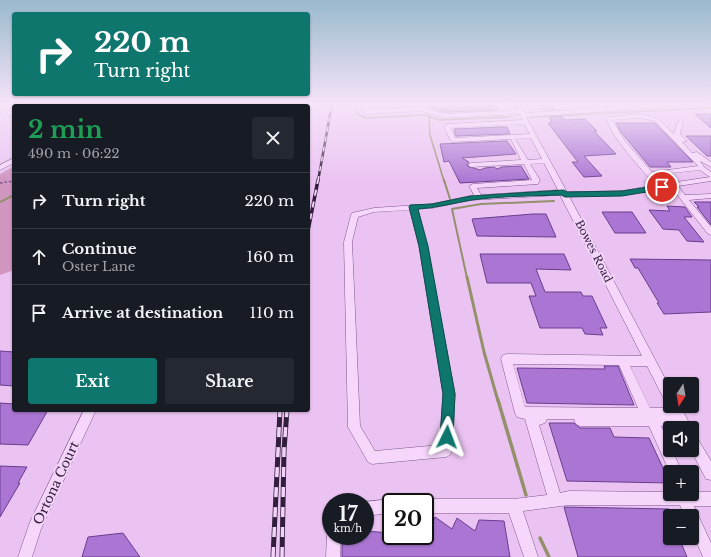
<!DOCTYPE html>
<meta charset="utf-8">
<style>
:root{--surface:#171b24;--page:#242831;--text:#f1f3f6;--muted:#9ea1a6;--line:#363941;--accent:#0f766e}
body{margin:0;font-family:"Libre Baskerville",serif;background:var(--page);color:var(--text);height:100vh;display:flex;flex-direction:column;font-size:15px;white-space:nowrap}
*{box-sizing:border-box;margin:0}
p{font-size:13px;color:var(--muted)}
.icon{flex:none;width:22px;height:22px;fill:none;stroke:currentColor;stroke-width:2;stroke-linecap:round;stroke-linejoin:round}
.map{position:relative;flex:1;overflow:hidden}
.sheet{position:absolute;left:12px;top:104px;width:298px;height:308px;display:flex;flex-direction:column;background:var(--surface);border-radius:4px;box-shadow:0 1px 3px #0004}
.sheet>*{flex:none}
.hud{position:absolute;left:12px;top:12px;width:298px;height:84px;border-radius:4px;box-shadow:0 1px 3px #0004;background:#0f766e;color:#fff;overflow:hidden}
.needle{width:26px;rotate:191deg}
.controls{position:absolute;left:663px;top:377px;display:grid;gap:8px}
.controls a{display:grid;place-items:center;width:36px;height:36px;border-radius:4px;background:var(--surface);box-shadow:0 1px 3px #0004;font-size:20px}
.speed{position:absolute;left:322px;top:493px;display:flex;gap:8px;font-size:20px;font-weight:700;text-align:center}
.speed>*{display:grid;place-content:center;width:52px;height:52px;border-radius:50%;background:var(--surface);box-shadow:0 1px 3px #0004;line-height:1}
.speed small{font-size:10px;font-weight:400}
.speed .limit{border:2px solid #111;border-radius:6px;background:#fff;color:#111}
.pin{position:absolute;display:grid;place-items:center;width:34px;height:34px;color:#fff;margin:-17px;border:2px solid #fff;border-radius:50%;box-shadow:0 1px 4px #0007}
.me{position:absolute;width:44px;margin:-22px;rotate:3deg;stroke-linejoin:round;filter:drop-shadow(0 0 3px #0008)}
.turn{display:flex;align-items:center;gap:14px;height:84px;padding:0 16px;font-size:18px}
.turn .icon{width:52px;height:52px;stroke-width:2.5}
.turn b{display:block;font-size:28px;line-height:34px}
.round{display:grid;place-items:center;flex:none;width:42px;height:42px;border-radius:4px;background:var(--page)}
.summary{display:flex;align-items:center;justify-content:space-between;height:68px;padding:0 16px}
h1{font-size:24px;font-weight:700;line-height:30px;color:#1e9e55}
.cta{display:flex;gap:8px;margin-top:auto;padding:8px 16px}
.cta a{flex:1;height:46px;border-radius:4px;background:var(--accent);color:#fff;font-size:16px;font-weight:700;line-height:46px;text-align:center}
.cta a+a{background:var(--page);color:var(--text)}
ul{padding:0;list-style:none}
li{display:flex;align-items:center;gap:12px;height:56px;padding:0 16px;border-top:1px solid var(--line)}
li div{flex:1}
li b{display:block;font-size:15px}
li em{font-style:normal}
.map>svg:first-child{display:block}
</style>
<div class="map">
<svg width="711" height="557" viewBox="0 0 711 557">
<rect width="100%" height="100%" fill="#ebc3f2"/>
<path fill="#d196c0" d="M37 104H304L303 106H35Z
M14 166V270L0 275V174Z"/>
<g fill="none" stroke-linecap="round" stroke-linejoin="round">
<path stroke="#93906b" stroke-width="1.5" d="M144 104 152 106
M355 104 357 114 366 118 425 115 439 120 510 117
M429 116 430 135 444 181
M530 117 711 108"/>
<path stroke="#93906b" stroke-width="2" d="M444 180 450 199
M0 202 14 195
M467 278 452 209 481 204 554 201"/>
<path stroke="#93906b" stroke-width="3" d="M467 277 484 352 498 401"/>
<path stroke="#93906b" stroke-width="3.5" d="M498 400 526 495
M540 538 549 557"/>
</g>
<path fill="#ab76d3" stroke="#6a3c8f" d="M426 104H495L497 110 444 112 428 107Z
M539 104H549L555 110H543Z
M695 114H711V128L705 123Z
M561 116 565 120 585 119 597 131H594L616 154 584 156 602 176 584 177 572 162H578L548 123H552L549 117Z
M616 123H655L693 162H667L671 167H650L621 132Z
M504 127H507L510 134 456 136 454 129Z
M686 136H711V156H707Z
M507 141 516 154 462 158 469 162 467 165V166L480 170 485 168 494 167 497 169 502 167 521 166 529 179 460 183 449 161 444 162 440 144Z
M694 202H711V225L697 207H699Z
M667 206 685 207 692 217H684L704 242 687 241 679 230 663 229 649 210 670 211Z
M602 212H632L646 233H615Z
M533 214H546L556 237 477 236 472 219Z
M480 254H564L571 270 536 269 545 292H581L583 296H592L607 328H600L603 335 585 334 582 328H540L529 296H536L531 283H487Z
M630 259 711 260V312L664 314 657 303H659L638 268H635Z
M0 351 14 352V386L0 385Z
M604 366H618L634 405 527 403 517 368 605 369Z
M0 403 14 404V410H48L28 445 0 444Z
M549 423H574L580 428H610L614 437 649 438 670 483 567 481Z
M0 466 27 467 18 483H20L0 517Z
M564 507 669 509 673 516H670V538H679L687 557H578Z
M435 517 452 529 457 518 475 531 479 520 504 521 510 557H342V536H365V531L391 533V536H425V524L430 528Z
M123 533 140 557H82L88 537Z"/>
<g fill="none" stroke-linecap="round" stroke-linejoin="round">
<defs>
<path id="minor" d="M0 104 12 109 13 116H9L7 111 0 108Z
M362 104H368L369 110 423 107 444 114 517 110 514 104H520L525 113 659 104 658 106 654 108 526 117 567 192 622 191 656 185C646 175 605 130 607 117L641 114 659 119 674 134 678 121 683 120 680 134 687 141 682 142 692 153 697 152 711 162V167L700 161 704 167 711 172V181L678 186 685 195 711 194V198L689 200 711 227V235L708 234 671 187 622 195 569 196 670 388V406H680L692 428H680L678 426H661L670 445V450H672L682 472H670V473L649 426H580L576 424 574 419H547L545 423 539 425 560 493 569 491 670 492V494H692V492H711V506H694L711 543V557H703L692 532V516H685L680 505H569L523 511 538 557H524L509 513H425V502H420L425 499H514L547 495 525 419 517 417 515 413 501 359 502 356 506 354 642 356 560 195 471 200 432 208 417 209 427 246 455 394 452 451 450 455 446 457 372 464 368 462 348 427 344 242 351 215 352 213 374 208 432 204 474 195 469 186 473 184 532 180 524 164 471 167 468 165 471 163 521 160 511 139 453 142 450 140 444 126 447 124 523 120 519 114 443 118 422 111 367 114 364 112ZM641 118 655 121 698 166 652 172 625 141 612 120ZM524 124 530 134 455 138 451 128ZM531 138 542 159 528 160 515 139ZM544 163 558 190 481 195 477 188 538 184 540 180 530 164ZM700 170 710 177 663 184 655 175ZM410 210 419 246 443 394 440 445 375 451 360 426 352 242 358 217 374 212ZM513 364 619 365 638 408 525 407ZM630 366H647L666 403 669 404V408H650Z
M532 104H538L540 108 535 109Z
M14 158V163L0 170V165Z
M84 410H96L41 529 32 557H18L30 522Z
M692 434 696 436 711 461V480L706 479 691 450H692Z
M391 499 396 502H391V513L365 516V502Z
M331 530V536H341L340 557H326L327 536 329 531Z"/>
</defs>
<use href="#minor" stroke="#7d588e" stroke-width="1"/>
<path stroke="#7d588e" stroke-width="1" stroke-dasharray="2 1.5" stroke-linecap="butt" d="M70 106 86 104
M87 106 90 104"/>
<path stroke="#7d588e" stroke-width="1.5" stroke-dasharray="2.5 2" stroke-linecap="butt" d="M0 183 14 181"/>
<use href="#minor" fill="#f6d7fb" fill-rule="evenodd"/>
<defs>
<path id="rail-far2" d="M318 181 332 104"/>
<path id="rail-far1" d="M308 231 318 180"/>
<path id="rail" d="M273 557 280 410
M282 557 284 450 287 410"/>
</defs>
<use href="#rail-far2" stroke="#311d3c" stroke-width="2.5"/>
<use href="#rail-far1" stroke="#311d3c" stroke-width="3.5"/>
<use href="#rail" stroke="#311d3c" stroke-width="5"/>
<use href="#rail-far2" stroke="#f3d3f8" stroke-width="1.5" stroke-dasharray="5" stroke-linecap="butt"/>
<use href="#rail-far1" stroke="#f3d3f8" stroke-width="2" stroke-dasharray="6" stroke-linecap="butt"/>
<use href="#rail" stroke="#f3d3f8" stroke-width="3.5" stroke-dasharray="10" stroke-linecap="butt"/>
</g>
<linearGradient id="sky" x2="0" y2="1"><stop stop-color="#99b9cd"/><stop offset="0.57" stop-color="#f6e4f9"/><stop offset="1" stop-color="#f6e4f9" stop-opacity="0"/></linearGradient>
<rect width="711" height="182" fill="url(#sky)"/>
<path fill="#0f766e" stroke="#0a4d48" d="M662 185H665V189L622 196 565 197 561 195C532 196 502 196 472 200 454 203 436 208 418 209L428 246 455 394 453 437 451 441 447 443 442 441 440 437 443 394 419 246 409 207 410 205 432 204 471 196 564 190 567 192 622 191Z"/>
<g text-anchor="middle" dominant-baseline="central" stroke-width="4" stroke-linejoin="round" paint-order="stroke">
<g font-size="11" fill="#311d3c" stroke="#f3d3f8">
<text transform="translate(594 251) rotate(63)">Bowes Road</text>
</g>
<g font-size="13" fill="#311d3c" stroke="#f3d3f8">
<text transform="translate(56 483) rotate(-65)">Ortona Court</text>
</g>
</g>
</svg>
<div class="controls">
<a><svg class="needle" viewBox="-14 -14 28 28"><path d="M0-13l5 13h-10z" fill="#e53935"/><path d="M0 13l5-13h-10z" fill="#9ea1a6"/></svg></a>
<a><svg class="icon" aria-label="sound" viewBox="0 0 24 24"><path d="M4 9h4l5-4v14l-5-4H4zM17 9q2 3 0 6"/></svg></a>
<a>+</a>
<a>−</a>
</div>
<div class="speed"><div>17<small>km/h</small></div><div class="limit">20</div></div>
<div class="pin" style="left:662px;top:187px;background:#d93025"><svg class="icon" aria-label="arrive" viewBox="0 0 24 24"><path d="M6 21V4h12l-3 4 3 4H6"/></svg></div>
<svg class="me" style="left:447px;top:437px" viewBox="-20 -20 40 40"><path d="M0-17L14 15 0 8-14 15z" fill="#0f766e" stroke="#fff" stroke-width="4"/></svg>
<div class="hud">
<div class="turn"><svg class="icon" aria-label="right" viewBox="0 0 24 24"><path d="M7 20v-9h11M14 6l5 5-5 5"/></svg><div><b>220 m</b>Turn right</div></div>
</div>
<section class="sheet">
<div class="summary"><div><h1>2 min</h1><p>490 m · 06:22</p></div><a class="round"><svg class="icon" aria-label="close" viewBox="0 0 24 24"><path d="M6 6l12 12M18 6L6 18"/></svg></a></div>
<ul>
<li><svg class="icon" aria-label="right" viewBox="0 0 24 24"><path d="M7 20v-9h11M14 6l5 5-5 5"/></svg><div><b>Turn right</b></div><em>220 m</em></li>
<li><svg class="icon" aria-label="ahead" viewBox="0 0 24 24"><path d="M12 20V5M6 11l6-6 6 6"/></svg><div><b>Continue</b><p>Oster Lane</p></div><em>160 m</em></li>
<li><svg class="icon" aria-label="arrive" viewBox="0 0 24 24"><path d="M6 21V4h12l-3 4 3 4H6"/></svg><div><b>Arrive at destination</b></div><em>110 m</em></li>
</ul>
<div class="cta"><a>Exit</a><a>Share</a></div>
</section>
</div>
